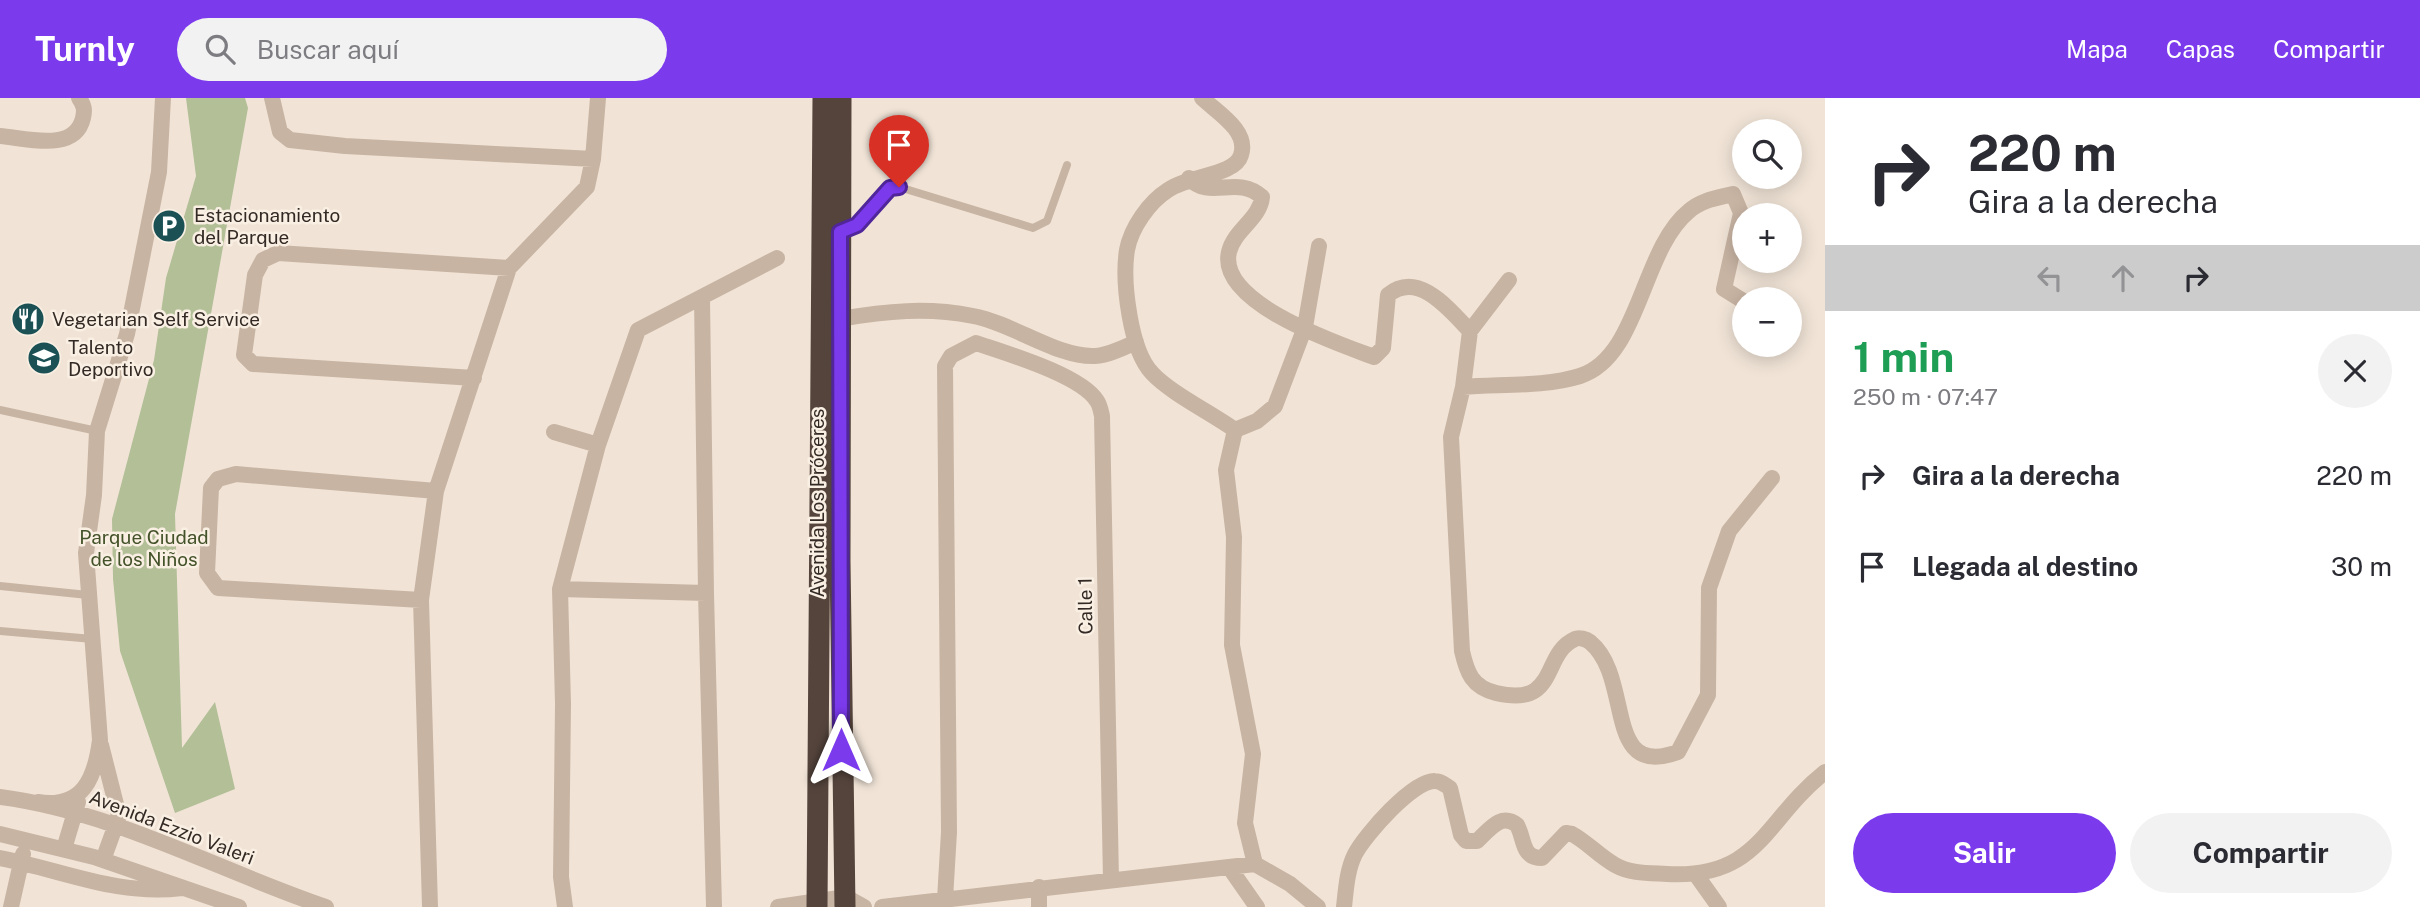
<!DOCTYPE html>
<html lang="es">
<meta charset="utf-8">
<style>
:root{--surface:#fff;--page:#f2f2f3;--text:#2b2b33;--muted:#7c7c81;--accent:#7c3aed}
body{margin:0;font-family:"Public Sans",sans-serif;background:var(--page);color:var(--text);height:100vh;display:flex;flex-direction:column;font-size:26px;white-space:nowrap}
*{box-sizing:border-box;margin:0}
p{font-size:23px;color:var(--muted)}
.icon{flex:none;width:38px;height:38px;fill:none;stroke:currentColor;stroke-width:2;stroke-linecap:round;stroke-linejoin:round}
.map{position:relative;flex:1;overflow:hidden}
.drawer{display:flex;flex-direction:column;background:var(--surface);width:595px}
.drawer>*{flex:none}
.banner{background:#fff;color:var(--text);overflow:hidden}
.tools{position:absolute;left:1732px;top:21px;display:grid;gap:14px}
.tools a{display:grid;place-items:center;width:70px;height:70px;border-radius:50%;background:var(--surface);box-shadow:0 4px 18px #0003;font-size:35px}
.pin{position:absolute;display:grid;place-items:center;width:60px;height:60px;color:#fff;margin:-72px -30px;border-radius:50% 50% 50% 0;rotate:-45deg;box-shadow:0 0 7px #0007}
.pin .icon{rotate:45deg}
.me{position:absolute;width:77px;margin:-38px;rotate:0deg;stroke-linejoin:round;filter:drop-shadow(0 0 5px #0008)}
.turn{display:flex;align-items:center;gap:24px;height:147px;padding:0 28px;font-size:32px}
.turn .icon{width:91px;height:91px;stroke-width:2.5}
.turn b{display:block;font-size:49px;line-height:60px}
.lanes{display:flex;align-items:center;height:66px;padding:0 28px;background:#0003;justify-content:center;gap:35px;direction:ltr}
.lanes .off{opacity:.35}
.round{display:grid;place-items:center;flex:none;width:74px;height:74px;border-radius:37px;background:var(--page)}
.overview{display:flex;align-items:center;justify-content:space-between;height:119px;padding:0 28px}
h1{font-size:42px;font-weight:700;line-height:52px;color:#1e9e55}
.action{display:flex;gap:14px;margin-top:auto;padding:14px 28px}
.action a{flex:1;height:80px;border-radius:42px;background:var(--accent);color:#fff;font-size:28px;font-weight:700;line-height:80px;text-align:center}
.action a+a{background:var(--page);color:var(--text)}
ul{padding:0;list-style:none}
li{display:flex;align-items:center;gap:21px;height:91px;padding:0 28px}
li div{flex:1}
li b{display:block;font-size:26px}
li em{font-style:normal}
header{display:flex;align-items:center;gap:42px;box-sizing:border-box;height:98px;padding:0 35px;background:var(--accent);color:#fff}
header strong{font-size:33px}
nav{display:flex;gap:38px;margin-inline-start:auto;font-size:24px}
.search{width:490px;height:63px;background:var(--page);display:flex;align-items:center;gap:18px;box-sizing:border-box;padding:0 24px;border-radius:38px;color:var(--muted);font-size:26px}
main{display:flex;flex:1;min-height:0}
.map>svg:first-child{display:block}
</style>
<header>
<strong>Turnly</strong>
<div class="search"><svg class="icon" aria-label="search" viewBox="0 0 24 24"><circle cx="10" cy="10" r="6"/><path d="M15 15l6 6"/></svg>Buscar aquí</div>
<nav><a>Mapa</a><a>Capas</a><a>Compartir</a></nav>
</header>
<main>
<div class="map">
<svg width="1825" height="809" viewBox="0 0 1825 809">
<rect width="100%" height="100%" fill="#f1e4d7"/>
<path fill="#b2bf97" d="M186 0H245L248 10 175 416 182 650 215 604 235 691 175 715 120 553 113 481 112 421 154 262 166 180 196 78Z"/>
<g fill="none" stroke-linecap="round" stroke-linejoin="round">
<path stroke="#c8b4a3" stroke-width="8" d="M843 133 857 127 890 90 899 89 1033 130 1047 123 1067 67
M0 312 97 333
M0 488 88 497
M0 533 93 541"/>
<path stroke="#c8b4a3" stroke-width="16" d="M272 0 280 34 290 42 345 48 593 61
M1202 0C1218 15 1249 33 1241 57 1235 78 1189 77 1168 92 1149 104 1131 130 1127 152 1122 183 1130 252 1152 275 1169 294 1213 316 1235 332L1226 372 1234 439 1232 547 1253 656 1245 725 1255 766
M0 38C26 40 75 55 83 20 85 12 84 7 79 0
M1189 80C1210 103 1237 76 1262 99 1260 121 1234 132 1229 154 1217 205 1339 246 1374 259L1383 250 1388 197C1418 172 1449 211 1470 233
M1509 182 1470 233 1463 289 1451 339 1462 553C1467 575 1472 589 1496 595 1559 610 1541 556 1575 541 1579 539 1586 541 1590 544 1634 580 1602 682 1678 654L1708 597 1709 490 1729 433 1772 380
M702 200 706 495 714 809
M840 221C886 213 927 209 973 218 1012 225 1058 260 1095 258 1109 257 1123 250 1136 244
M474 280 253 266 244 257 255 177 263 162 278 155 509 170
M1463 289C1500 286 1545 289 1580 278 1640 259 1641 152 1689 113 1701 102 1717 100 1733 96L1741 115 1724 191 1745 204
M1235 332 1257 323 1275 308 1305 229 1319 148
M554 334 598 347
M560 491 706 495
M421 502 218 490 207 475 211 390 218 381 236 376 436 393
M101 647 119 718 103 762
M0 699C115 714 217 772 326 809
M38 704C83 711 95 680 100 642L86 455 94 397 97 333 127 236 159 74 163 0
M0 736 94 759 239 809
M64 751 78 704
M0 760C63 772 116 798 182 790
M1229 769 1257 809
M1697 778 1719 809
M1039 789V809
M945 801 949 734 945 268 951 258 976 245C1005 255 1081 277 1097 303 1100 307 1101 314 1102 318L1111 782
M11 809 23 756
M430 809 421 502 436 393 509 170 587 89 593 61 598 0
M565 809 561 779 563 606 560 491 598 347 638 232 777 160
M778 809 846 799 864 809
M882 809 1255 766 1290 786 1318 809
M1344 809C1346 791 1347 772 1355 756 1365 737 1413 682 1435 683 1441 683 1445 687 1450 690L1461 737 1466 743H1477C1489 732 1501 714 1517 727 1525 741 1521 760 1542 760L1566 735 1572 736C1587 744 1599 758 1615 767 1631 776 1649 775 1667 776 1760 781 1764 722 1825 674"/>
<path stroke="#54443c" stroke-width="21" d="M841 0 840 463 845 809
M817 809 823 0"/>
</g>
<g fill="none" stroke-linecap="round" stroke-linejoin="round">
<defs>
<path id="route" d="M841 652 840 134 857 127 890 90 899 89"/>
</defs>
<use href="#route" stroke="#51269a" stroke-width="18"/>
<use href="#route" stroke="#7c3aed" stroke-width="12"/>
</g>
<defs>
<symbol id="parking-disc" viewBox="-11 -11 22 22"><circle r="9.5" fill="#1b5155" stroke="#f9efe3"/><path d="M-3.5-5.5H1a3.5 3.5 0 0 1 0 7H-1V5.5H-3.5ZM-1-3.4V-.6H.8a1.4 1.4 0 0 0 0-2.8Z" fill="#fff"/></symbol>
<symbol id="restaurant-disc" viewBox="-11 -11 22 22"><circle r="9.5" fill="#1b5155" stroke="#f9efe3"/><path d="M-5-6h1v4h1v-4h1v4h1v-4h1v5L-1.5 .5V6h-2V.5L-5-1ZM5-6V6H3V1.5H1.5Q1.5-4 5-6Z" fill="#fff"/></symbol>
<symbol id="university-disc" viewBox="-11 -11 22 22"><circle r="9.5" fill="#1b5155" stroke="#f9efe3"/><path d="M0-5L7-2L0 1L-7-2ZM-4 1L0 2.5L4 1V4Q0 6-4 4Z" fill="#fff"/></symbol>
</defs>
<g fill-rule="evenodd">
<use href="#parking-disc" x="150" y="109" width="38" height="38"/>
<use href="#restaurant-disc" x="9" y="202" width="38" height="38"/>
<use href="#university-disc" x="25" y="241" width="38" height="38"/>
</g>
<g text-anchor="middle" dominant-baseline="central" stroke-width="5" stroke-linejoin="round" paint-order="stroke">
<g font-size="19" fill="#332a25" stroke="#f9efe3" text-anchor="start">
<text x="194" y="117">Estacionamiento<tspan x="194" dy="22">del Parque</tspan></text>
<text x="52" y="221">Vegetarian Self Service</text>
<text x="68" y="249">Talento<tspan x="68" dy="22">Deportivo</tspan></text>
</g>
<g font-size="19" fill="#332a25" stroke="#f9efe3">
<text transform="translate(817 405) rotate(-90)">Avenida Los Próceres</text>
<text transform="translate(1085 508) rotate(-91)">Calle 1</text>
<text transform="translate(172 729) rotate(21)">Avenida Ezzio Valeri</text>
</g>
<g font-size="19" fill="#435229" stroke="#f9efe3">
<text x="144" y="439">Parque Ciudad<tspan x="144" dy="22">de los Niños</tspan></text>
</g>
</g>
</svg>
<div class="tools">
<a><svg class="icon" aria-label="search" viewBox="0 0 24 24"><circle cx="10" cy="10" r="6"/><path d="M15 15l6 6"/></svg></a>
<a>+</a>
<a>−</a>
</div>
<div class="pin" style="left:899px;top:89px;background:#d93025"><svg class="icon" aria-label="arrive" viewBox="0 0 24 24"><path d="M6 21V4h12l-3 4 3 4H6"/></svg></div>
<svg class="me" style="left:841px;top:652px" viewBox="-20 -20 40 40"><path d="M0-17L14 15 0 8-14 15z" fill="#7c3aed" stroke="#fff" stroke-width="4"/></svg>
</div>
<section class="drawer">
<div class="banner">
<div class="turn"><svg class="icon" aria-label="right" viewBox="0 0 24 24"><path d="M7 20v-9h11M14 6l5 5-5 5"/></svg><div><b>220 m</b>Gira a la derecha</div></div>
<div class="lanes"><svg class="icon off" aria-label="left" viewBox="0 0 24 24"><path d="M17 20v-9H6M10 6l-5 5 5 5"/></svg><svg class="icon off" aria-label="ahead" viewBox="0 0 24 24"><path d="M12 20V5M6 11l6-6 6 6"/></svg><svg class="icon" aria-label="right" viewBox="0 0 24 24"><path d="M7 20v-9h11M14 6l5 5-5 5"/></svg></div>
</div>
<div class="overview"><div><h1>1 min</h1><p>250 m · 07:47</p></div><a class="round"><svg class="icon" aria-label="close" viewBox="0 0 24 24"><path d="M6 6l12 12M18 6L6 18"/></svg></a></div>
<ul>
<li><svg class="icon" aria-label="right" viewBox="0 0 24 24"><path d="M7 20v-9h11M14 6l5 5-5 5"/></svg><div><b>Gira a la derecha</b></div><em>220 m</em></li>
<li><svg class="icon" aria-label="arrive" viewBox="0 0 24 24"><path d="M6 21V4h12l-3 4 3 4H6"/></svg><div><b>Llegada al destino</b></div><em>30 m</em></li>
</ul>
<div class="action"><a>Salir</a><a>Compartir</a></div>
</section>
</main>
